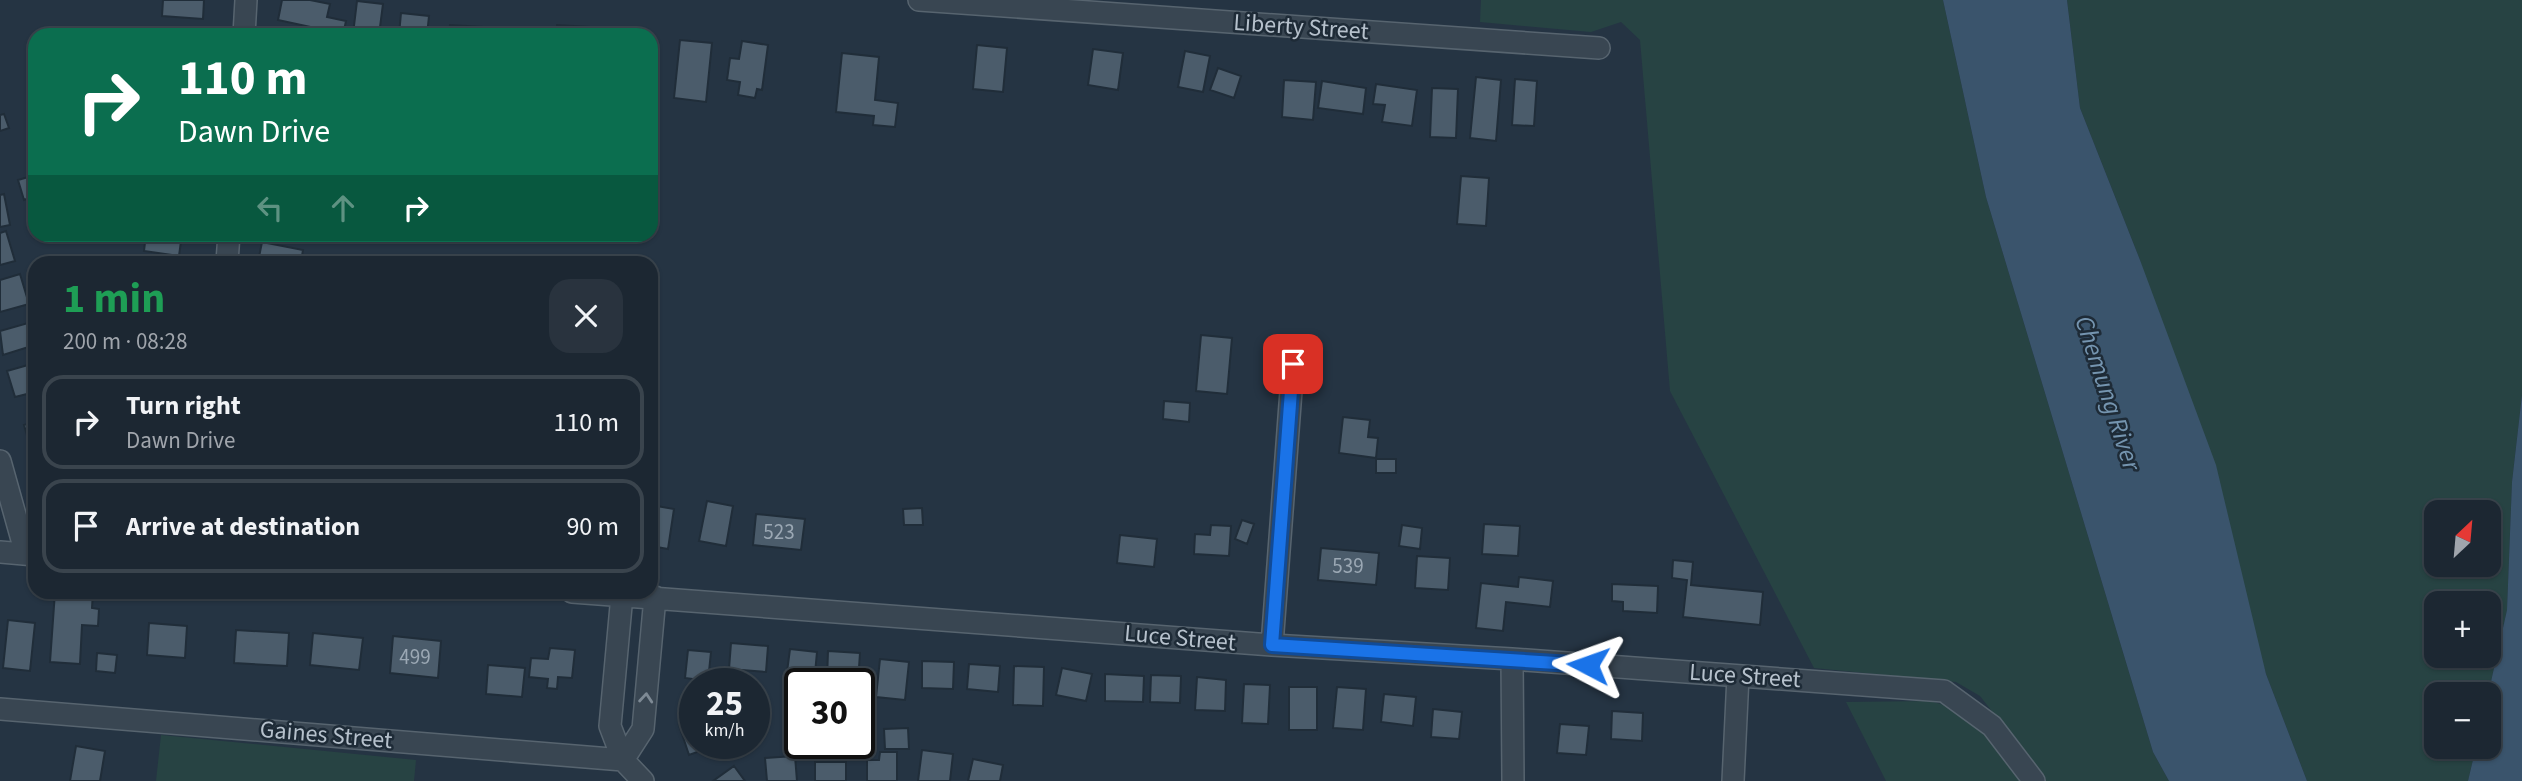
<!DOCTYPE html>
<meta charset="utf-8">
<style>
:root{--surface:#1c2732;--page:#29333e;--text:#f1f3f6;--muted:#a0a5ac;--line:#3a444d}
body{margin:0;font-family:"Source Sans 3",sans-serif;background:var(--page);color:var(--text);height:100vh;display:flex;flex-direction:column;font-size:26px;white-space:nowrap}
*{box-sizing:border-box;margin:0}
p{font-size:23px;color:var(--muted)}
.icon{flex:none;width:38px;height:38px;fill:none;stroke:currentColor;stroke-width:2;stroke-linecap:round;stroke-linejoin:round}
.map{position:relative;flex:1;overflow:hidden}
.drawer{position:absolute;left:28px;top:256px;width:630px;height:343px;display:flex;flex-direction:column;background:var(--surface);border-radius:21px;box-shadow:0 2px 5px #0004,0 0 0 2px var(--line)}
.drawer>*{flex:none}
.hud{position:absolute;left:28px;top:28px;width:630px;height:214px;border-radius:21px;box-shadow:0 2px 5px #0004,0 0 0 2px var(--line);background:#0b6e4f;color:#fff;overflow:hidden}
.needle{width:46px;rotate:26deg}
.buttons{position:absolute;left:2424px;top:500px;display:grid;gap:14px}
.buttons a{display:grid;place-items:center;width:77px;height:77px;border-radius:14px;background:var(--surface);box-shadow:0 2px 5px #0004,0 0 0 2px var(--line);font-size:35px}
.speed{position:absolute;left:679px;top:668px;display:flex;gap:14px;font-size:35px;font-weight:700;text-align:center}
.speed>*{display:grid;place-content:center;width:91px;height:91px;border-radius:50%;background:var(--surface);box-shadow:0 2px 5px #0004,0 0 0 2px var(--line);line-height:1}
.speed small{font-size:18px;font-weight:400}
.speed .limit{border:4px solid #111;border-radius:10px;background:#fff;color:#111}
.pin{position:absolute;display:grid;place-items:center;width:60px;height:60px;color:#fff;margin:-30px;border-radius:14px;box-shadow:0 4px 10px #0006}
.me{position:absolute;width:77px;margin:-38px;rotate:274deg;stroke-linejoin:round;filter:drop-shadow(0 0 5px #0008)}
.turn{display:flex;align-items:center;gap:24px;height:147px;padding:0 35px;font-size:32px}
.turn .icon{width:91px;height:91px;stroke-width:2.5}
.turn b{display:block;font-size:49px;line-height:60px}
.lanes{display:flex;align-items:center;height:66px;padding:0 35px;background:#0003;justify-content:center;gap:35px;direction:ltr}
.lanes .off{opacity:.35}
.round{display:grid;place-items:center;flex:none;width:74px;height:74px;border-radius:21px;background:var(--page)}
.overview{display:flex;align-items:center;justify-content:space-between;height:119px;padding:0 35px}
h1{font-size:42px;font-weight:700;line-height:52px;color:#1e9e55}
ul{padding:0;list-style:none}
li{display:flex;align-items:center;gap:21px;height:94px;margin:0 14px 10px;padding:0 21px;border:4px solid var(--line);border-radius:21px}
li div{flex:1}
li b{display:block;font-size:26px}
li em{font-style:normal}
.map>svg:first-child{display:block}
</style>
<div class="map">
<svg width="2522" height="781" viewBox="0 0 2522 781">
<rect width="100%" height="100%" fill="#253443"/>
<path fill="#274343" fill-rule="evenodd" d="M1481 0H1943L1986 197 2153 752 2169 781H2046L1980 696 1956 682 1814 668 1670 391 1640 40 1621 22 1591 32 1480 22Z
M2067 0H2522V395L2512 482 2507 610 2488 695H2436V747H2476L2468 781H2307L2266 674 2140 260 2080 108ZM2436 513H2488V565H2436ZM2436 604H2488V656H2436Z
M1930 701 1958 709 2003 753 2022 781H1886L1846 702Z
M161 735 416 760 414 781H156Z"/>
<path fill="#3a546c" d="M1943 0H2067L2080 108 2140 260 2216 465 2266 674 2307 781H2169L2153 752 1986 197Z
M2522 395V781H2468L2476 747H2488V695L2507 610 2512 482Z"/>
<path fill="#4b5c6b" stroke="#202d39" stroke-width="2" d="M163 0H204L203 19 162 16Z
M282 0H310L330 4 327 17 346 21 343 35 319 34 320 29 278 20Z
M357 1 383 4 379 35 353 34Z
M401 13 429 16 427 35H399Z
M450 25 482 27 481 35H449Z
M557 25 589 27V35H557Z
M503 28 527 30V35H503Z
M125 29 143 30V35H124Z
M680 40 712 43 706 102 674 98Z
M742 41 768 45 762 90 757 89 755 98 738 95 740 82 727 80 730 58 739 59Z
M977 45 1007 48 1003 92 973 89Z
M651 49H656L653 80H651Z
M1093 49 1123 53 1118 90 1088 85Z
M1185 51 1210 56 1203 92 1178 87Z
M842 53 879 57 875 100 898 103 895 127 873 125 874 116 836 112Z
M1218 68 1241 76 1234 98 1210 90Z
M1476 77 1501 80 1496 141 1470 138Z
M1515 79 1537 81 1534 126 1512 125Z
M1284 80 1316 82 1313 120 1282 117Z
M1322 81 1366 88 1363 114 1318 108Z
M1376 84 1417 90 1412 126 1382 122 1385 105 1373 104Z
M1432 88 1458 89 1456 138 1430 137Z
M4 114 9 128 0 131V115Z
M35 175V196L24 200 18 180Z
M1461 176 1489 178 1486 226 1457 224Z
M4 194 10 225 0 227V195Z
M6 231 15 261 0 265V233Z
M146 234H182L179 256 144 251Z
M262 242 303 250 301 262H258Z
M20 274 29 304 0 312V280Z
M35 321V345L3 355 0 331Z
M1201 335 1232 338 1227 394 1196 391Z
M35 363V392L15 397 7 371Z
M1164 401 1190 403 1189 422 1163 419Z
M1343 417 1370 420 1368 437 1378 438 1376 458 1339 453Z
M35 422V451L32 452 24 425Z
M1376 459H1396V473H1376Z
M707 501 733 506 726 546 699 541Z
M651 505 674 509 668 549 651 546Z
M922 508 923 525H904L903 509Z
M756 514 805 519 801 550 753 545Z
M1242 520 1254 524 1247 544 1235 539Z
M1484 524 1520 526 1518 556 1482 554Z
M1211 525 1231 526 1229 556 1194 554 1195 534 1210 535Z
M1402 525 1422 528 1420 549 1399 546Z
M1120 535 1157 539 1154 567 1117 563Z
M1321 548 1379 553 1376 585 1318 580Z
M1417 556 1450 558 1448 590 1415 588Z
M1673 560 1693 562 1691 585 1763 592 1760 625 1683 617 1687 580 1672 578Z
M1519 577 1553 581 1550 607 1506 602 1503 631 1476 628 1481 583 1518 587Z
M1612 584 1658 586 1657 613 1623 611V602L1612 601Z
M55 592H93L92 608 99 609 98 626 82 625 80 664 50 662Z
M8 620 35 623 30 671 3 668Z
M149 623 187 626 185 658 147 655Z
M236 630 289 633 287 666 234 663Z
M313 633 363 638 359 670 310 665Z
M393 636 441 641 438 678 390 673Z
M731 643 768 646 766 672 729 669Z
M550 648 575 650 572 678 558 677 557 689 547 688 548 679 529 677 531 658 548 659Z
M790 649 817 652 814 684H800V689L785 687Z
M688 650 711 652 708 681 685 678Z
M828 651 860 653 858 682 827 680Z
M97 653 117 655 115 673 96 671Z
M880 659 909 662 905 700 876 697Z
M922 661 954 662 953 689 922 688Z
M969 664 1000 666 998 692 967 689Z
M488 665 525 668 522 697 486 694Z
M1014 666 1044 667 1043 706 1013 705Z
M1062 668 1092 674 1086 701 1056 695Z
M1105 674 1144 676 1143 702 1105 701Z
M1151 675 1181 676 1180 703 1150 702Z
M1197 677 1226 680 1225 711 1195 710Z
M1244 684 1270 685 1268 724 1242 723Z
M1289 687H1317V730H1289Z
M1337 687 1366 689 1363 730 1333 728Z
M1384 694 1416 697 1413 726 1381 722Z
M1433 709 1462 712 1459 739 1431 737Z
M1612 711 1643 713 1642 741 1611 739Z
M695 720V744H713L714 746 689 755 679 725Z
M1560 724 1589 726 1586 755 1557 753Z
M908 728 909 749H885L884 729Z
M76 746 105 751 100 781H70Z
M922 750 953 754 950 781H918Z
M880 752H897V781H867V760H879Z
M795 756 797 781H767L765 758Z
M973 759 1003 765 1000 781H968Z
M815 762H846V781H815Z
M734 766 745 781H713Z"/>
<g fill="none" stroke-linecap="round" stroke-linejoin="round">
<defs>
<path id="street" d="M919 0 1599 48
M244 35 246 0
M227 262 229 234
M0 461 26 554
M0 552 35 555
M572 592 1272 645 1512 659 1944 691 1992 726 2034 781
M622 595 610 726 623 760
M1272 645 1293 364
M1512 659 1513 781
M0 709 623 760 643 781
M623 760 643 729 655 597
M1733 781 1738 676"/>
</defs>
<use href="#street" stroke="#57646f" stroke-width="24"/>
<use href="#street" stroke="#394652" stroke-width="21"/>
</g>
<defs><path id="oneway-chevron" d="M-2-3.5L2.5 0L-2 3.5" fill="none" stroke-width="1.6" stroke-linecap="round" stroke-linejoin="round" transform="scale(1.75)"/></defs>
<use stroke="#7e8a95" href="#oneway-chevron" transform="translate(646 698) rotate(-85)"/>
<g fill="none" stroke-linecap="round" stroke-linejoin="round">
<defs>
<path id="route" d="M1293 364 1272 645 1588 665"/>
</defs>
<use href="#route" stroke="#114b97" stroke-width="18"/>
<use href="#route" stroke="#1a73e8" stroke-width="12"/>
</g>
<g text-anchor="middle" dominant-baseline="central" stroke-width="5" stroke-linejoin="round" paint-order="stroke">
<g font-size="21" fill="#9ba8b4">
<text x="779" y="532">523</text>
<text x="1348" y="566">539</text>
<text x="415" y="657">499</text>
</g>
<g font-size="24" fill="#b6c1cc" stroke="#1e2b37">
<text transform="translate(1301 27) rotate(4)">Liberty Street</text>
<text transform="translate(1180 638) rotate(5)">Luce Street</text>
<text transform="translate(1745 676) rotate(4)">Luce Street</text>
<text transform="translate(326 735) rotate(5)">Gaines Street</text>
</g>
<g font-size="26" font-style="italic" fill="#7595b0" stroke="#1e2b37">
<text transform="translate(2108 393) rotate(72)">Chemung River</text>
</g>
</g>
</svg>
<div class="buttons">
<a><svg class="needle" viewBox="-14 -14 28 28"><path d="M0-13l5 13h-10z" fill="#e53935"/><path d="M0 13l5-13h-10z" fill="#a0a5ac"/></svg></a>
<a>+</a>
<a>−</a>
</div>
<div class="speed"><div>25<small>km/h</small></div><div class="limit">30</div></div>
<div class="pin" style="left:1293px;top:364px;background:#d93025"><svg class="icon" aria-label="arrive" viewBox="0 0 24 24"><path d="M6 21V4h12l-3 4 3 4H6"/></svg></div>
<svg class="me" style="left:1588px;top:665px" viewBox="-20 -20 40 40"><path d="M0-17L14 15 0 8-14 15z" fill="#1a73e8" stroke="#fff" stroke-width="4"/></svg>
<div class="hud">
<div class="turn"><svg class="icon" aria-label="right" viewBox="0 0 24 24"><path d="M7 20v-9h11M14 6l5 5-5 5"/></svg><div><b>110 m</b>Dawn Drive</div></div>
<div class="lanes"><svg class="icon off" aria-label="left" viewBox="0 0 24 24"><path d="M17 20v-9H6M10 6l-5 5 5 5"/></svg><svg class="icon off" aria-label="ahead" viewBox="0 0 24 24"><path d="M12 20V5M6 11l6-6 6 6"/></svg><svg class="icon" aria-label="right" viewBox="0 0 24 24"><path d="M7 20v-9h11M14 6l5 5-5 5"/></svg></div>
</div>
<section class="drawer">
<div class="overview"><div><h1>1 min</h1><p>200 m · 08:28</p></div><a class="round"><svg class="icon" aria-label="close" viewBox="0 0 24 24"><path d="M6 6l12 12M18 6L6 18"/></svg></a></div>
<ul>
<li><svg class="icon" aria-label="right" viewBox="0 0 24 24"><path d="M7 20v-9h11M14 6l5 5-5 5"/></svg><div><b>Turn right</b><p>Dawn Drive</p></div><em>110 m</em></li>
<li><svg class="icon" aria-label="arrive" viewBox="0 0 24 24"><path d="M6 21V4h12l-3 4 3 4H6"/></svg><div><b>Arrive at destination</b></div><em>90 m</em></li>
</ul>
</section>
</div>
